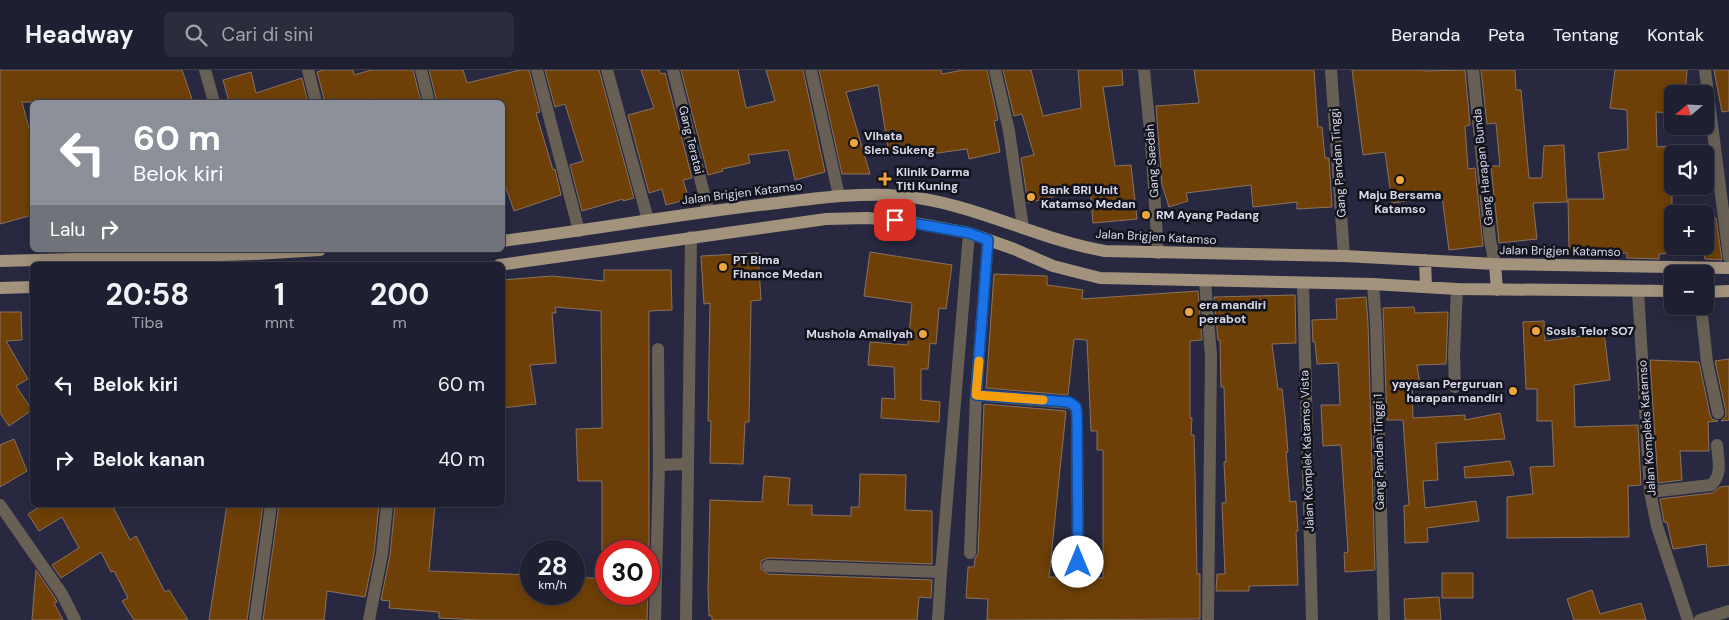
<!DOCTYPE html>
<html lang="id">
<meta charset="utf-8">
<style>
:root{--surface:#1e1f30;--page:#2b2c3c;--text:#f1f3f6;--muted:#a1a2ab;--line:#3c3d4c}
body{margin:0;font-family:"DM Sans",sans-serif;background:var(--page);color:var(--text);height:100vh;display:flex;flex-direction:column;font-size:19px;white-space:nowrap}
*{box-sizing:border-box;margin:0}
p{font-size:16px;color:var(--muted)}
.icon{flex:none;width:28px;height:28px;fill:none;stroke:currentColor;stroke-width:2;stroke-linecap:round;stroke-linejoin:round}
.map{position:relative;flex:1;overflow:hidden}
.panel{position:absolute;left:30px;top:192px;width:475px;height:245px;display:flex;flex-direction:column;background:var(--surface);border-radius:8px;box-shadow:0 2px 12px #0003,0 0 0 1px var(--line)}
.panel>*{flex:none}
.hud{position:absolute;left:30px;top:30px;width:475px;height:152px;border-radius:8px;box-shadow:0 2px 12px #0003,0 0 0 1px var(--line);background:#8c9099;color:#fff;overflow:hidden}
.needle{width:32px;rotate:251deg}
.fabs{position:absolute;left:1664px;top:15px;display:grid;gap:10px}
.fabs a{display:grid;place-items:center;width:50px;height:50px;border-radius:8px;background:var(--surface);box-shadow:0 2px 12px #0003,0 0 0 1px var(--line);font-size:25px}
.speed{position:absolute;left:520px;top:470px;display:flex;gap:10px;font-size:25px;font-weight:700;text-align:center}
.speed>*{display:grid;place-content:center;width:65px;height:65px;border-radius:50%;background:var(--surface);box-shadow:0 2px 12px #0003,0 0 0 1px var(--line);line-height:1}
.speed small{font-size:12px;font-weight:400}
.speed .limit{border:8px solid #d22;background:#fff;color:#111}
.pin{position:absolute;display:grid;place-items:center;width:42px;height:42px;color:#fff;margin:-21px;border-radius:10px;box-shadow:0 2px 8px #0006}
.me{position:absolute;width:55px;margin:-28px;rotate:0deg;stroke-linejoin:round;filter:drop-shadow(0 0 4px #0008)}
.turn{display:flex;align-items:center;gap:18px;height:105px;padding:0 20px;font-size:22px}
.turn .icon{width:65px;height:65px;stroke-width:2.5}
.turn b{display:block;font-size:35px;line-height:42px}
.then{display:flex;align-items:center;height:48px;padding:0 20px;background:#0003;gap:10px;font-size:19px}
.eta{display:flex;justify-content:space-evenly;align-items:center;height:85px;text-align:center}
.eta b{font-size:30px;font-weight:700;line-height:35px}
ul{padding:0;list-style:none}
li{display:flex;align-items:center;gap:15px;height:75px;padding:0 20px}
li div{flex:1}
li b{display:block;font-size:19px}
li em{font-style:normal}
header{display:flex;align-items:center;gap:30px;box-sizing:border-box;height:70px;padding:0 25px;background:var(--surface);border-bottom:1px solid var(--line)}
header strong{font-size:24px}
nav{display:flex;gap:28px;margin-inline-start:auto;font-size:18px}
.search{width:350px;height:45px;background:var(--page);display:flex;align-items:center;gap:12px;box-sizing:border-box;padding:0 18px;border-radius:8px;color:var(--muted);font-size:19px}
.map>svg:first-child{display:block}
</style>
<header>
<strong>Headway</strong>
<div class="search"><svg class="icon" aria-label="search" viewBox="0 0 24 24"><circle cx="10" cy="10" r="6"/><path d="M15 15l6 6"/></svg>Cari di sini</div>
<nav><a>Beranda</a><a>Peta</a><a>Tentang</a><a>Kontak</a></nav>
</header>
<div class="map">
<svg width="1729" height="550" viewBox="0 0 1729 550">
<rect width="100%" height="100%" fill="#282940"/>
<path fill="#6e4008" stroke="#8a725d" d="M0 0H182L193 32H22L32 70V145L0 154Z
M324 0H353L354 5 371 0H413L421 32H376L375 29 359 32H325L317 2Z
M429 0H463L467 13 520 0H529L540 42 536 43 553 100 555 99 561 125 514 141 502 106V32H437Z
M545 0H599L634 128 623 131V129L582 141 570 95 583 91 565 34 555 37Z
M641 0H659L661 4 665 3 692 108 683 110 689 129 666 135 662 119 649 123 628 45 654 38Z
M681 0H738L746 38 775 31 766 0H803L825 102 795 110 788 80 748 85 750 93 722 99 723 101 708 105Z
M819 0H941L942 4 963 0H987L998 50 994 51 1000 82 969 89 967 79 923 85 922 79 889 84 878 15 846 22 870 104H842Z
M1003 0H1031L1043 46 1081 38 1078 0H1122L1123 15 1103 17 1115 96 1131 95 1137 149 1093 153 1090 117 1028 133 1021 88 1034 85 1022 44 1014 46Z
M1194 0H1314L1318 57H1322L1325 88H1329L1332 137 1297 139V132L1253 137 1251 115 1186 123 1188 131 1169 137 1162 115 1156 36 1199 33Z
M1352 0H1424V1L1465 0 1470 55 1465 56 1468 99 1475 98 1483 176 1449 180 1442 126 1392 133 1385 82 1363 85Z
M1481 0H1515L1516 20H1521L1529 108H1542L1544 76 1564 75 1567 132 1533 133 1537 169 1499 173 1491 96H1500L1496 53 1487 54Z
M1615 0H1687L1685 24H1672V43L1656 42 1657 77 1672 76V183L1659 184V189L1627 188V183H1602V180L1569 181 1568 129H1604L1598 83 1628 79 1627 40 1610 38Z
M1714 0H1729V41L1722 42Z
M251 2 256 23 302 8 307 29 297 32H229L223 10Z
M1716 148 1722 190 1705 189 1702 176H1705V150Z
M870 182 952 195 946 239 939 238 936 274 930 273 928 299H921V330L940 332 939 352 881 348 882 328 895 329 894 297 868 295 870 272 908 275 912 233 864 226Z
M758 183 761 230 751 231 749 352H745L743 394 710 393 711 351H708L710 233 704 234 701 186Z
M604 200H671L672 240 649 241V481H602V411H578L576 359 602 358 601 241 555 237 556 243H552L556 293 530 295 536 334 502 338V210L552 206 604 211Z
M994 204 1047 206V215L1083 220 1082 229 1198 221 1202 270 1190 271V348H1192L1191 365H1194L1195 403 1197 504H1200V549L987 550 988 529 966 528 968 497H974L975 489 978 483 984 334 1066 341 1049 507 1103 508V380H1097V361H1091L1087 270 1074 269 1068 325 986 318Z
M1295 225 1296 273 1272 274 1278 319H1282L1285 346 1288 382H1286L1290 432 1296 431 1298 461H1296L1298 515 1249 516V521H1216L1217 504H1225L1222 433H1226L1224 392H1226L1224 317H1221L1220 270H1218L1214 227Z
M1366 227 1368 253 1375 500 1345 502 1344 483 1348 482 1341 375 1323 376 1321 335H1340L1338 293 1317 294 1315 272H1313L1312 250 1337 249 1336 229Z
M1414 237 1415 243 1448 242 1446 294 1417 295 1420 314 1412 315 1413 348 1465 345V350L1500 343 1505 369 1436 373 1438 410 1423 411 1425 438 1476 431 1479 451 1427 458 1428 472 1405 473 1404 436 1409 435 1403 350H1387L1383 238Z
M0 242H21L22 270 6 271 28 309 16 316 32 340 9 356 0 343Z
M1544 251 1545 271 1604 263 1610 310 1574 315 1575 357 1638 355 1641 415 1628 416 1629 467 1507 468V427L1533 424 1530 397 1554 396 1552 351H1537V319H1526L1523 252Z
M1729 289V350L1721 351 1726 346V342L1715 291Z
M1650 290 1699 292 1710 345 1712 349 1718 351 1708 352 1709 381H1680L1682 410 1658 413Z
M14 369 27 401 0 417V375Z
M1510 391 1514 405 1465 408 1464 397Z
M860 404 906 405 905 440 932 441V494L768 488 761 491V499L768 504 932 510 931 528 919 527 917 550H712V546H709L708 521 710 430 762 432 764 406 790 408 788 435H812V445L851 446V437H859Z
M1729 416V495L1708 497 1706 474 1673 479 1667 452H1664L1660 429 1712 423 1720 417Z
M43 435H112L130 470 136 466 165 522 169 520 188 550H134L122 531 128 528 114 501 111 502 101 482 61 508 52 495 79 478 62 447 39 461 28 444Z
M227 435H263L247 550H209Z
M279 435H379L374 483 365 527 327 521 324 550H263Z
M395 435H435L429 501 531 505V524H574V507L606 509V524H648L647 550H481L439 548V542L389 538 390 531 381 530 390 485Z
M36 500 55 528 57 532 54 533 63 550H32Z
M1442 503H1473V528H1442Z
M1592 520 1600 544 1641 533 1646 550H1574L1567 529Z
M1439 527 1441 550H1405L1404 529Z"/>
<g fill="none" stroke-linecap="round" stroke-linejoin="round">
<path stroke="#686055" stroke-width="12" d="M205 0 214 32
M308 0 316 32
M421 0 429 32
M537 0 579 161
M607 0 648 150
M673 0 708 140
M811 0 839 126
M995 0 1009 61 1023 158
M1144 0 1151 71 1158 183
M1331 0 1344 186
M1473 0 1490 170 1495 194
M1705 0 1729 187
M1205 211 1211 286 1208 550
M1303 213 1312 550
M1373 214 1376 253 1384 550
M1638 221 1650 422 1657 456 1688 550
M1701 236 1707 292 1718 343
M1455 317 1454 284 1457 219
M976 325 1069 333 1076 337 1077 346 1078 492
M659 395 688 394
M1650 422 1711 415C1723 405 1718 389 1717 375
M0 435 62 524 75 550
M970 483 976 325 988 170
M768 496 941 502
M255 550 271 435
M369 550 382 484 387 435
M655 550 659 395 658 279
M686 550 691 167
M938 550 941 502 969 163
M1700 550 1729 541"/>
<path stroke="#a3937d" stroke-width="12" d="M502 171C591 160 680 144 769 134 813 129 856 122 901 126 972 132 1035 169 1105 181L1344 186 1495 194 1729 198
M1425 190 1426 217
M0 191 256 184 320 180
M1495 194 1497 220
M499 195 826 149 868 148 909 152 969 163 1014 179 1053 196 1100 208 1373 214 1457 219 1672 221
M0 218 32 217
M1705 222 1729 221"/>
</g>
<g fill="none" stroke-linecap="round" stroke-linejoin="round">
<defs>
<path id="route" d="M895 150 969 163 988 170 976 325 1069 332 1076 337 1077 346 1078 492"/>
</defs>
<use href="#route" stroke="#114b97" stroke-width="12"/>
<use href="#route" stroke="#1a73e8" stroke-width="9"/>
<path stroke="#f59e0b" stroke-width="9" d="M979 291 976 325 1043 330"/>
</g>
<g fill="#f0a63e" stroke="#12131d" stroke-width="2">
<circle cx="854" cy="73" r="5"/>
<path d="M882.5 101.5h5v5h5v5h-5v5h-5v-5h-5v-5h5z"/>
<circle cx="1400" cy="110" r="5"/>
<circle cx="1031" cy="127" r="5"/>
<circle cx="1146" cy="145" r="5"/>
<circle cx="723" cy="197" r="5"/>
<circle cx="1189" cy="242" r="5"/>
<circle cx="1536" cy="261" r="5"/>
<circle cx="923" cy="264" r="5"/>
<circle cx="1513" cy="321" r="5"/>
</g>
<g text-anchor="middle" dominant-baseline="central" stroke-width="5" stroke-linejoin="round" paint-order="stroke">
<g font-size="12" font-weight="bold" fill="#d8dae9" stroke="#12131d" text-anchor="start">
<text x="864" y="66">Vihata<tspan x="864" dy="14">Sien Sukeng</tspan></text>
<text x="896" y="102">Klinik Darma<tspan x="896" dy="14">Titi Kuning</tspan></text>
<text x="1041" y="120">Bank BRI Unit<tspan x="1041" dy="14">Katamso Medan</tspan></text>
<text x="1400" y="125" text-anchor="middle">Maju Bersama<tspan x="1400" dy="14">Katamso</tspan></text>
<text x="1156" y="145">RM Ayang Padang</text>
<text x="733" y="190">PT Bima<tspan x="733" dy="14">Finance Medan</tspan></text>
<text x="1199" y="235">era mandiri<tspan x="1199" dy="14">perabot</tspan></text>
<text x="1546" y="261">Sosis Telor SO7</text>
<text x="913" y="264" text-anchor="end">Mushola Amaliyah</text>
<text x="1503" y="314" text-anchor="end">yayasan Perguruan<tspan x="1503" dy="14">harapan mandiri</tspan></text>
</g>
<g font-size="12" fill="#d8dae9" stroke="#12131d">
<text transform="translate(691 70) rotate(76)">Gang Teratai</text>
<text transform="translate(1152 91) rotate(-94)">Gang Saedah</text>
<text transform="translate(1338 93) rotate(-94)">Gang Pandan Tinggi</text>
<text transform="translate(1483 97) rotate(-96)">Gang Harapan Bunda</text>
<text transform="translate(742 123) rotate(-7)">Jalan Brigjen Katamso</text>
<text transform="translate(1156 167) rotate(3)">Jalan Brigjen Katamso</text>
<text transform="translate(1560 181) rotate(1)">Jalan Brigjen Katamso</text>
<text transform="translate(1647 358) rotate(-94)">Jalan Kompleks Katamso</text>
<text transform="translate(1307 381) rotate(-92)">Jalan Komplek Katamso Vista</text>
<text transform="translate(1379 382) rotate(-91)">Gang Pandan Tinggi 1</text>
</g>
</g>
</svg>
<div class="fabs">
<a><svg class="needle" viewBox="-14 -14 28 28"><path d="M0-13l5 13h-10z" fill="#e53935"/><path d="M0 13l5-13h-10z" fill="#a1a2ab"/></svg></a>
<a><svg class="icon" aria-label="sound" viewBox="0 0 24 24"><path d="M4 9h4l5-4v14l-5-4H4zM17 9q2 3 0 6"/></svg></a>
<a>+</a>
<a>−</a>
</div>
<div class="speed"><div>28<small>km/h</small></div><div class="limit">30</div></div>
<div class="pin" style="left:895px;top:150px;background:#d93025"><svg class="icon" aria-label="arrive" viewBox="0 0 24 24"><path d="M6 21V4h12l-3 4 3 4H6"/></svg></div>
<svg class="me" style="left:1078px;top:492px" viewBox="-20 -20 40 40"><circle r="19" fill="#fff"/><path d="M0-13L10 11 0 6-10 11z" fill="#1a73e8"/></svg>
<div class="hud">
<div class="turn"><svg class="icon" aria-label="left" viewBox="0 0 24 24"><path d="M17 20v-9H6M10 6l-5 5 5 5"/></svg><div><b>60 m</b>Belok kiri</div></div>
<div class="then">Lalu<svg class="icon" aria-label="right" viewBox="0 0 24 24"><path d="M7 20v-9h11M14 6l5 5-5 5"/></svg></div>
</div>
<section class="panel">
<div class="eta">
<div><b>20:58</b><p>Tiba</p></div>
<div><b>1</b><p>mnt</p></div>
<div><b>200</b><p>m</p></div>
</div>
<ul>
<li><svg class="icon" aria-label="left" viewBox="0 0 24 24"><path d="M17 20v-9H6M10 6l-5 5 5 5"/></svg><div><b>Belok kiri</b></div><em>60 m</em></li>
<li><svg class="icon" aria-label="right" viewBox="0 0 24 24"><path d="M7 20v-9h11M14 6l5 5-5 5"/></svg><div><b>Belok kanan</b></div><em>40 m</em></li>
</ul>
</section>
</div>
